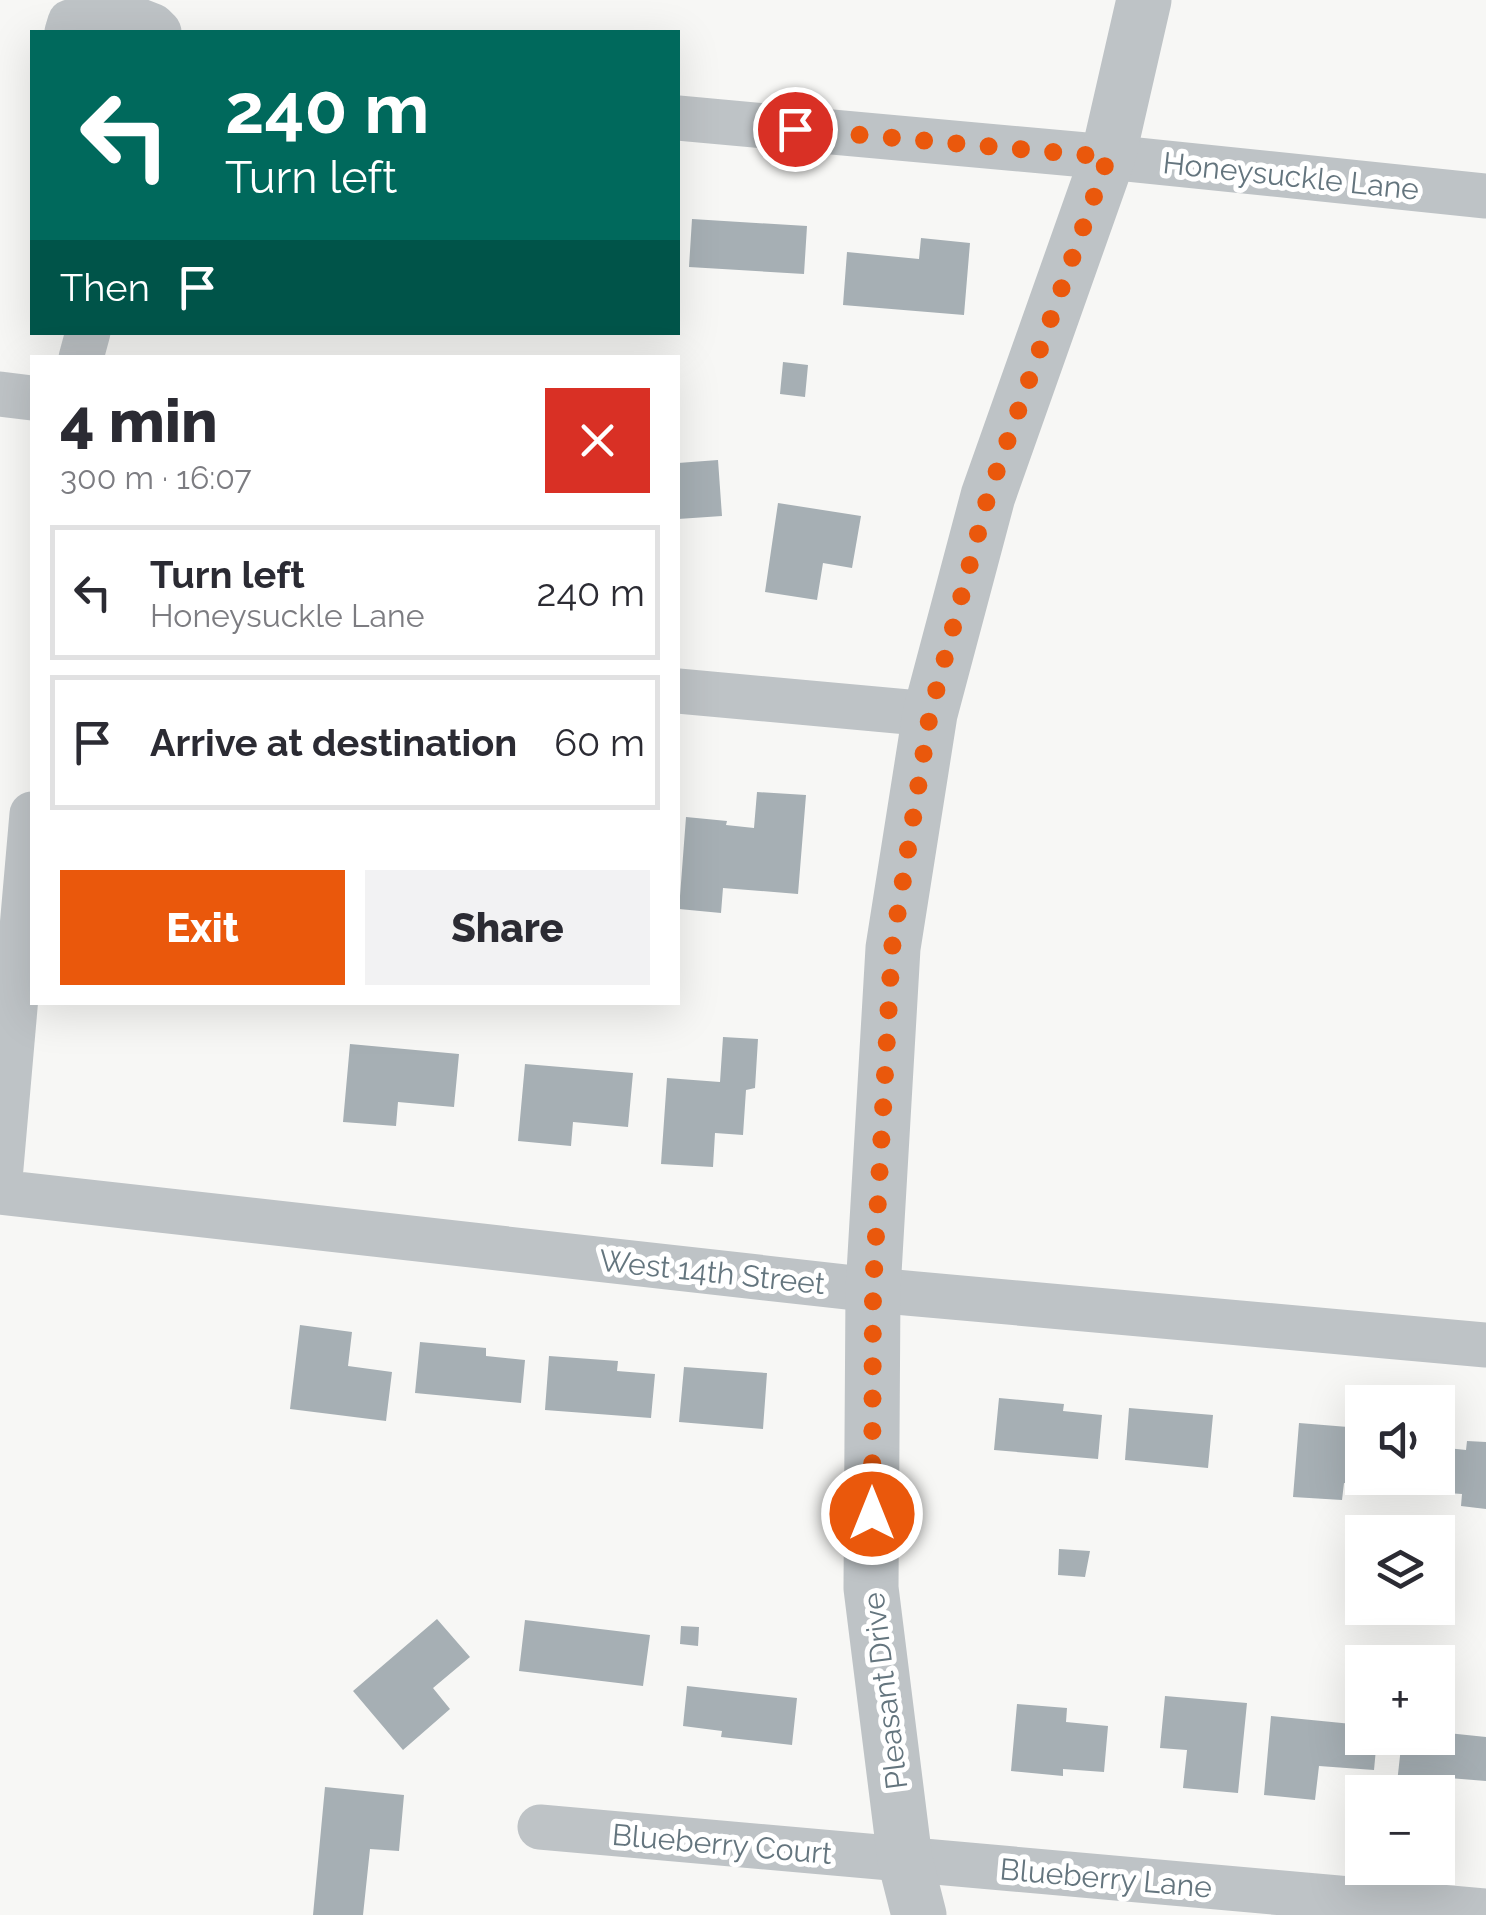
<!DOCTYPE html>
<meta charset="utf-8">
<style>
:root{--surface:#fff;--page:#f2f2f3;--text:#2b2b33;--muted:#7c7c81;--line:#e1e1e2;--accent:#ea580c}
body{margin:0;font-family:Raleway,sans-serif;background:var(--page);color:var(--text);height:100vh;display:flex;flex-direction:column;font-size:38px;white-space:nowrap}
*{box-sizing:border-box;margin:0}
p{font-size:32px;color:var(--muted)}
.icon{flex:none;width:55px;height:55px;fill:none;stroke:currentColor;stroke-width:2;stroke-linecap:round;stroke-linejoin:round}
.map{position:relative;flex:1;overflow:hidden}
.panel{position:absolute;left:30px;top:355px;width:650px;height:650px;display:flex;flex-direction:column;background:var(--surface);border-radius:0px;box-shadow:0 10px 40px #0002}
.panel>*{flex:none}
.banner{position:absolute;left:30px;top:30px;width:650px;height:305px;border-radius:0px;box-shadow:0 10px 40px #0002;background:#00695c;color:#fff;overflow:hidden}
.controls{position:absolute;left:1345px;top:1385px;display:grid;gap:20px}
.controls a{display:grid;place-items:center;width:110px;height:110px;border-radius:0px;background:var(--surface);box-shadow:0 10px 40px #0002;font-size:50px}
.pin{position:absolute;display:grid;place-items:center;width:85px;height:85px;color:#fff;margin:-42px;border:5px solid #fff;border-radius:50%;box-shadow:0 2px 10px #0007}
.me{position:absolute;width:110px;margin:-55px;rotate:0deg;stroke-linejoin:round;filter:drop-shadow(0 0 8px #0008)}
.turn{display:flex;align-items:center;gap:35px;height:210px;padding:0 30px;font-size:45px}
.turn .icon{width:130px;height:130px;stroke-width:2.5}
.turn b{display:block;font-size:70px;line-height:85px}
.then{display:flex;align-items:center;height:95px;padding:0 30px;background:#0003;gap:20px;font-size:38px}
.round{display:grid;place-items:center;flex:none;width:105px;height:105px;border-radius:0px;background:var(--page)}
.overview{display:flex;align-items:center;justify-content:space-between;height:170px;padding:0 30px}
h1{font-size:60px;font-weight:800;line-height:75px}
.button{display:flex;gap:20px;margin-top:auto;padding:20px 30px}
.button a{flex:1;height:115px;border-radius:0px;background:var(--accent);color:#fff;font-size:40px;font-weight:800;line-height:115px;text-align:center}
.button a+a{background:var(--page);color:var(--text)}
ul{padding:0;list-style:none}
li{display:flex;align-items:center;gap:30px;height:135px;margin:0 20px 15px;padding:0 10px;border:5px solid var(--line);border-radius:0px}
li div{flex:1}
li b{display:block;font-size:38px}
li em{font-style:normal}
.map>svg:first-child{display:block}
</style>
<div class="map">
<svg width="1486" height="1915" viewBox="0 0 1486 1915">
<rect width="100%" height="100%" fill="#f7f7f5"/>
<path fill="#a6afb4" d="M692 219 807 226 804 274 689 267Z
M921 238 970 243 964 315 843 305 847 252 919 259Z
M783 362 808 365 805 397 780 394Z
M718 460 722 516 678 519V463Z
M778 503 861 516 852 568 823 563 817 600 765 592Z
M757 792 806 795 798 894 723 888 721 913 679 909 686 817 727 821 726 825 754 828Z
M723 1037 758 1039 755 1088 746 1090 743 1135 715 1133 713 1167 661 1164 667 1078 720 1082Z
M350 1044 459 1054 454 1107 398 1102 396 1126 343 1122Z
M525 1064 633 1073 628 1127 573 1122 571 1146 518 1141Z
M300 1325 352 1332 348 1366 392 1372 386 1421 290 1409Z
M420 1342 486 1348V1356L525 1360 521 1403 415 1393Z
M549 1356 618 1361 617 1371 655 1374 651 1418 545 1410Z
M684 1367 767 1373 763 1429 679 1422Z
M999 1398 1064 1404 1063 1411 1102 1415 1098 1459 994 1450Z
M1129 1408 1213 1415 1208 1468 1125 1460Z
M1299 1423 1348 1427 1347 1439 1362 1440V1478H1388L1387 1487 1344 1483 1342 1500 1293 1497Z
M1467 1441 1486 1442V1509L1461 1506 1462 1494 1418 1491 1419 1478H1438V1447L1466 1450Z
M1059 1549 1090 1551 1085 1577 1058 1575Z
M437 1619 470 1657 433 1688 450 1709 403 1750 353 1691Z
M525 1620 650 1635 643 1686 519 1671Z
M681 1626 699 1627 698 1646 680 1644Z
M687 1686 797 1698 792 1745 721 1737 722 1731 683 1726Z
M1165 1696 1247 1703 1238 1793 1183 1788 1187 1750 1160 1748Z
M1017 1704 1067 1708 1066 1722 1108 1726 1104 1772 1063 1769V1776L1011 1771Z
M1271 1716 1362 1725V1738H1377L1374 1770 1319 1766 1315 1800 1264 1795Z
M1438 1732 1486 1737V1781L1449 1778 1446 1811 1438 1810V1792H1396L1402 1738H1438Z
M325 1787 404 1795 399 1851 370 1849 363 1915H313Z"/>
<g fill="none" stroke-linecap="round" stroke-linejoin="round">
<path stroke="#bec3c6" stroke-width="45" d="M67 32 70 22 110 9 153 26 159 32
M678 118 1108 157 1486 196
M81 358 88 332
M0 394 32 398
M678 691 930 714
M0 1179 32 814
M0 1192 873 1290 1486 1345
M540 1827 1486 1911"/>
<path stroke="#bec3c6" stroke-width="55" d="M919 1915 905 1860 871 1588 873 1290 893 948 930 714 988 496 1108 157 1144 0"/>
</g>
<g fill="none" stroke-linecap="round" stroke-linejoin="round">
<path stroke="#ea580c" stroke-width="18" stroke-dasharray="0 32.4" d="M795 129 1108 157 988 496 930 714 892 948 873 1290 872 1514"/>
</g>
<g text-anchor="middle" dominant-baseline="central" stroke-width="10" stroke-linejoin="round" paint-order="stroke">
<g font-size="30" fill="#64757e" stroke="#fff">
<text transform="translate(1291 176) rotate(6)">Honeysuckle Lane</text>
<text transform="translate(712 1272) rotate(6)">West 14th Street</text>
<text transform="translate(885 1691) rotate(-97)">Pleasant Drive</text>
<text transform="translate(722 1844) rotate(5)">Blueberry Court</text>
<text transform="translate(1106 1878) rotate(5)">Blueberry Lane</text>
</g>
</g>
</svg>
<div class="controls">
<a><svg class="icon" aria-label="sound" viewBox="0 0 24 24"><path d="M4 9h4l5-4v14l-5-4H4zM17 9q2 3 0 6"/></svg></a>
<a><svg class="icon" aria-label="layers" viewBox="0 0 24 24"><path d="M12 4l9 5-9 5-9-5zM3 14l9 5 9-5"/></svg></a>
<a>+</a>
<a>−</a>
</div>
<div class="pin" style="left:795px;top:129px;background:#d93025"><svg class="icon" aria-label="arrive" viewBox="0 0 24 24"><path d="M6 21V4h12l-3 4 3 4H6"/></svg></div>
<svg class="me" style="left:872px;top:1514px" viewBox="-20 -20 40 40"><circle r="17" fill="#ea580c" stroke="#fff" stroke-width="3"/><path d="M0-11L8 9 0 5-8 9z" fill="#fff"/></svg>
<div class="banner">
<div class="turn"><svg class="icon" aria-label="left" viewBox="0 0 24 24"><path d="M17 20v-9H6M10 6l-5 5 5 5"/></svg><div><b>240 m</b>Turn left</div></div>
<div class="then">Then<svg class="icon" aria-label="arrive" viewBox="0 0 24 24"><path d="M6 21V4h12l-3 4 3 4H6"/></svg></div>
</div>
<section class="panel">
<div class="overview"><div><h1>4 min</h1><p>300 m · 16:07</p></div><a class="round" style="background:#d93025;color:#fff"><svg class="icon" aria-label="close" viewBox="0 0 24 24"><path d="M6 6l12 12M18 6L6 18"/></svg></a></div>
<ul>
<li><svg class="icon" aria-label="left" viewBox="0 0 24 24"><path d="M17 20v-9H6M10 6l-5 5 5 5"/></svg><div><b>Turn left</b><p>Honeysuckle Lane</p></div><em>240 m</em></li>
<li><svg class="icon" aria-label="arrive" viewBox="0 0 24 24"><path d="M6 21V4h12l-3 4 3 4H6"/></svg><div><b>Arrive at destination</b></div><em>60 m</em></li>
</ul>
<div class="button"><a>Exit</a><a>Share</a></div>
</section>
</div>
